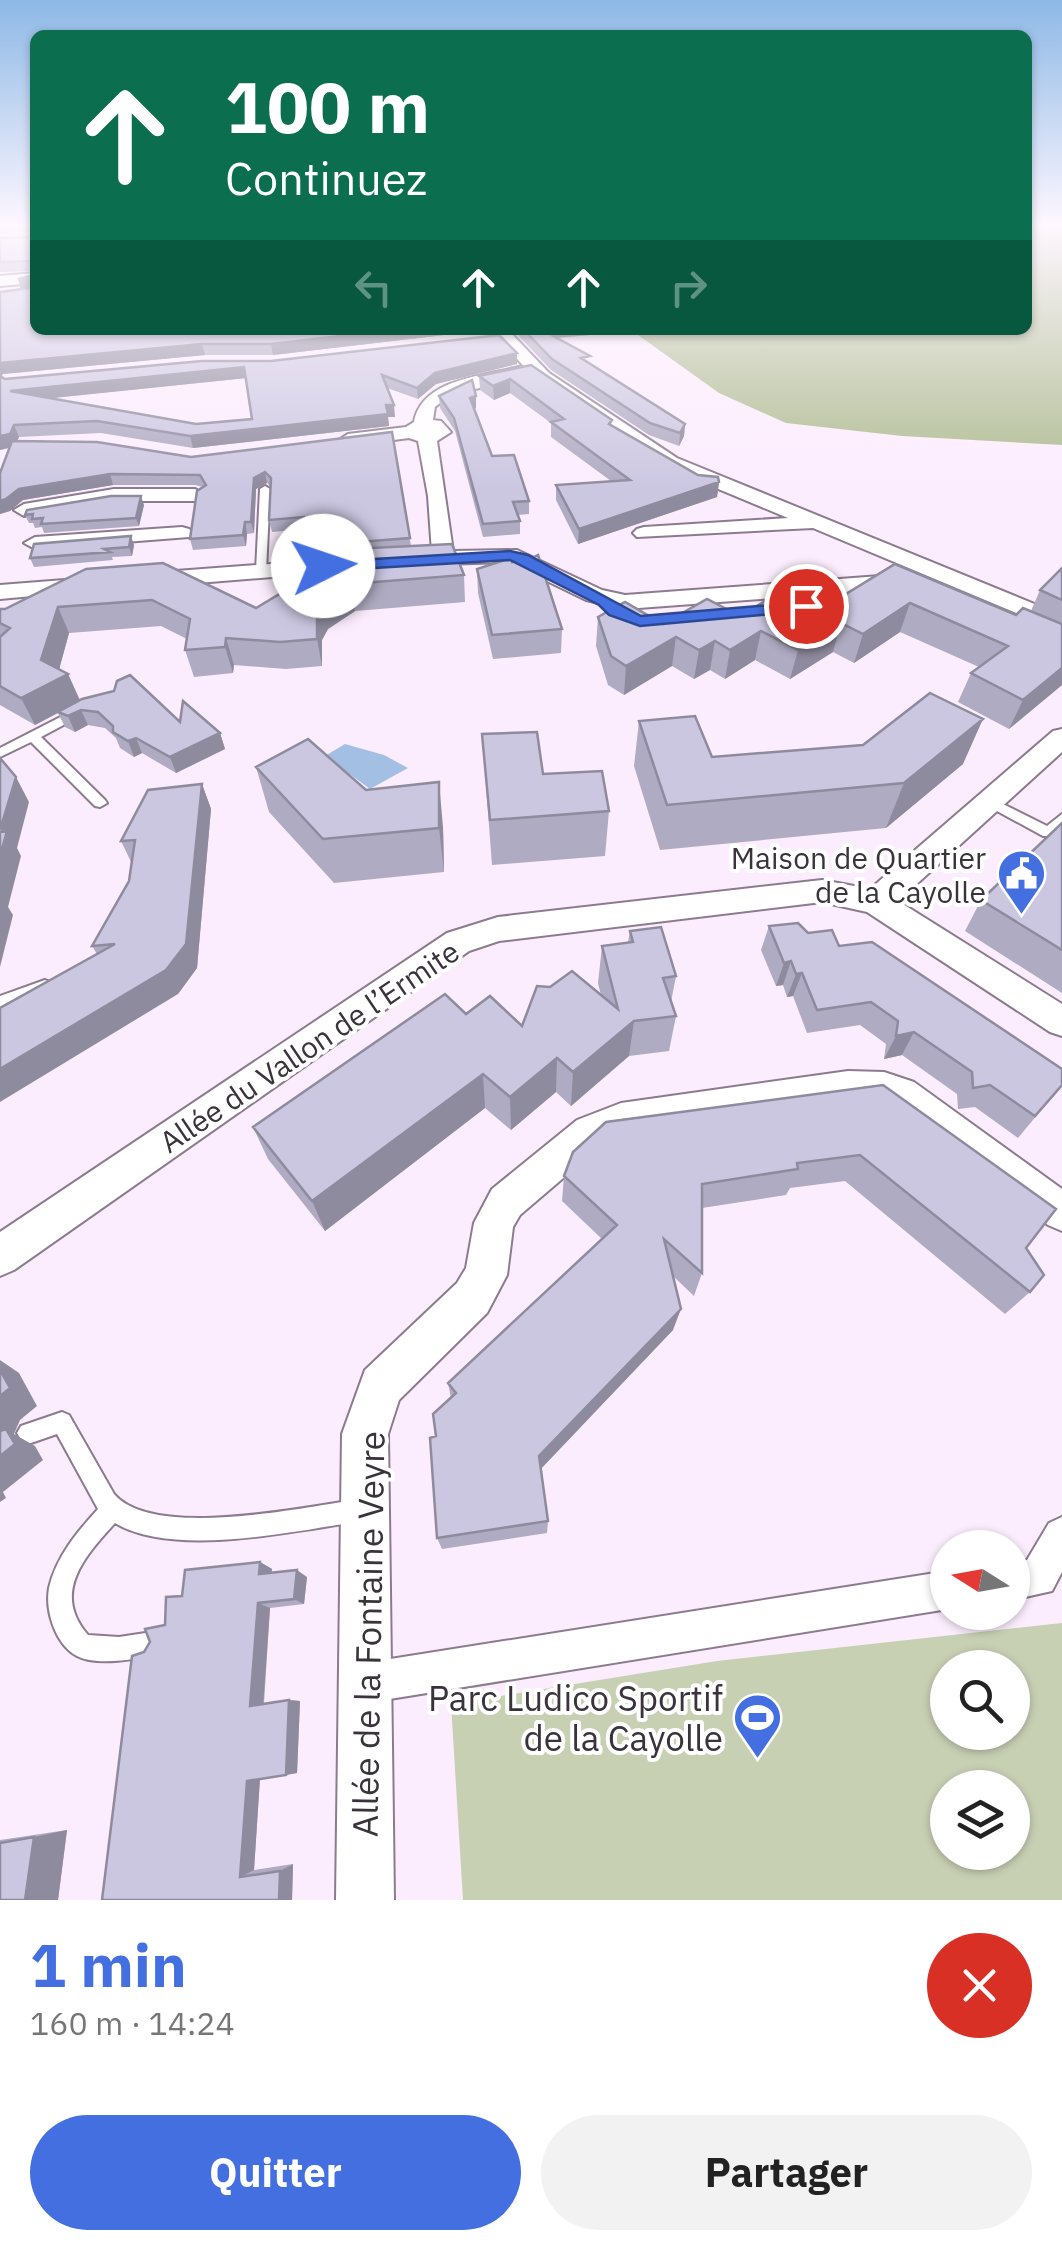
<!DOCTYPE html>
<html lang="fr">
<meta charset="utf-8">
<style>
:root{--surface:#fff;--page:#f2f2f2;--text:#222;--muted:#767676;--accent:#436fe1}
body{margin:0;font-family:"IBM Plex Sans",sans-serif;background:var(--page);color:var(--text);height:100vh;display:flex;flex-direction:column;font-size:38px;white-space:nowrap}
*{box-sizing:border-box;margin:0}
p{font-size:32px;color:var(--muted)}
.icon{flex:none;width:55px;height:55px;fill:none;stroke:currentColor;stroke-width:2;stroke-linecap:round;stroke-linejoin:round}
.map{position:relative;height:1900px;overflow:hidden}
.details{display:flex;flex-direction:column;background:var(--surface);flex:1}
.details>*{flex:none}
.banner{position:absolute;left:30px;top:30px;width:1002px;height:305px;border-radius:15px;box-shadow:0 2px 8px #0004;background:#0b6e4f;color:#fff;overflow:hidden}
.needle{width:65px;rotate:281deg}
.fabs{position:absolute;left:930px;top:1530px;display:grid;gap:20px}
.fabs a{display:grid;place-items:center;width:100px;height:100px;border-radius:50%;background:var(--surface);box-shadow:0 2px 8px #0004;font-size:50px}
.pin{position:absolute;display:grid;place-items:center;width:85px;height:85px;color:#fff;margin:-42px;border:5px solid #fff;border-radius:50%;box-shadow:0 2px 10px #0007}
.me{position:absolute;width:110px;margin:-55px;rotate:86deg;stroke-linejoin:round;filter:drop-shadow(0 0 8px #0008)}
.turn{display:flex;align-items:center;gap:35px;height:210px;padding:0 30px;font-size:45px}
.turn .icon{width:130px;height:130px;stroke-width:2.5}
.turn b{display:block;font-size:70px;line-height:85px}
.lanes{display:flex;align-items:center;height:95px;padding:0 30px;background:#0003;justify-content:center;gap:50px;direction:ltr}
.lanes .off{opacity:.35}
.round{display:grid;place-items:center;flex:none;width:105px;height:105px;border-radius:52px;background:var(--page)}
.overview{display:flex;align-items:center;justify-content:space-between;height:170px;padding:0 30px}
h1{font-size:60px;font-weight:700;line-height:75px;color:var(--accent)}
.primary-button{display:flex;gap:20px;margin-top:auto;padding:20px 30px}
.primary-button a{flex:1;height:115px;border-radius:60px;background:var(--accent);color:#fff;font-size:40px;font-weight:700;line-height:115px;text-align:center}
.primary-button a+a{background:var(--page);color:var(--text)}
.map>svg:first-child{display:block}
</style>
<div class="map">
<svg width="1062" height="1900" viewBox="0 0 1062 1900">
<rect width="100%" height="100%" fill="#fcedfe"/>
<path fill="#c8d0b4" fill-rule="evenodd" d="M1062 1623V1900H463L451 1704 717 1661ZM948 1668H1012V1732H948ZM948 1788H1012V1852H948Z"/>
<path fill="#aebb90" d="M1028 224H1062V445L902 436 786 423 719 393 631 330H1028Z"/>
<path fill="#a4bfe4" d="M345 744 384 755 408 768 370 789 325 756Z"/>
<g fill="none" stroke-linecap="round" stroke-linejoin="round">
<defs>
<path id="service" d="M265 486 270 489 266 571 261 574 256 571 260 489Z
M605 598C615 603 623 612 635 615 655 620 678 610 695 617 666 631 623 625 600 601Z
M80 707 84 708V714L41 737 105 800 107 803 100 807 95 806 31 742 0 757V748Z
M991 798 1047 826 1062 814V827L1053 836H1043L986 805 984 802Z
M45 980 50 982 53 986 50 990 0 1009V996Z
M62 1412 69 1415 114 1494C153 1540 305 1507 361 1499L369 1502 372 1510 369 1518 361 1521C296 1531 173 1558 115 1523 85 1556 51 1593 88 1635L119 1637 152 1632 160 1636 164 1644 160 1652C141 1660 95 1666 77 1656 55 1644 45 1610 49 1588 56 1557 77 1532 98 1509L57 1434 28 1444 21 1440 17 1433 21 1426Z"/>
<path id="pedestrian" d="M1062 1517V1572L1052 1591 1012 1600V1562L1027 1560 1049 1523Z
M948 1571V1609L365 1703 351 1697 345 1683 351 1669 365 1663Z"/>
<path id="minor" d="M491 330H508L549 373 677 458 1037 605 1041 610 1029 617 1021 615 813 528 637 537 633 533 637 529 644 527 788 518 663 466 537 381Z
M519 367 525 368V376L449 396 435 407 433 420 441 421 451 432 437 441 453 551 517 550 602 590 625 595 907 574 918 581 907 588 625 609 586 600 508 562 405 565 402 560 405 555 432 552 428 496 418 441 409 438 348 446 339 440 348 434 406 427 414 422C422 379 482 376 519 367Z
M114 489H195L205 495 195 501H114L24 516 14 510 24 504Z
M182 527 189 529 193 533 189 537 35 549 24 543 35 537Z
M364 557 372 559 375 564 372 569 149 587 138 580 149 573Z
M90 578 98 580 101 585 98 590 0 599V585Z
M1062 729V752L898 901 1062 1004V1036L1050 1032 867 912 822 902 499 941 469 951 14 1270 0 1276V1232L447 933 498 917 822 880 870 889 1053 731Z
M848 1071 884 1072 914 1082 1062 1189V1231L1048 1225 890 1105 848 1103 622 1136 603 1144 520 1215 513 1227 507 1275 487 1313 399 1400 388 1434 394 1900H336L342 1434 365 1370 457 1283 466 1268 474 1223 492 1189 577 1120 621 1103Z"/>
<path id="tertiary" d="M35 273V283L0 286V276Z"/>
</defs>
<use href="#service" stroke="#8c7b8e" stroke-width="4"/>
<use href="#pedestrian" stroke="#8c7b8e" stroke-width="4"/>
<use href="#minor" stroke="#8c7b8e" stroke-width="4"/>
<use href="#tertiary" stroke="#8c7b8e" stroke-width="4"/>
<use href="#service" fill="#fff" fill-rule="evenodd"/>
<use href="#pedestrian" fill="#fff" fill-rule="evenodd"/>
<use href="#minor" fill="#fff" fill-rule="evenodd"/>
<use href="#tertiary" fill="#fff" fill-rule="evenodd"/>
</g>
<path fill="#afabc2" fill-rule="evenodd" d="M0 224H35V330H487L273 355H205L3 374 1 377 5 379 271 361 517 353V364L436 384 418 399 387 388 395 417H388L389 426 193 448 101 433 19 437 17 441 191 457 392 432 411 546 464 575 465 602 355 611 328 629 322 640V666L286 669 234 665 233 673 194 677 185 650 187 639 161 626 69 633 59 669 68 674 80 700 180 722 220 733 225 749 176 773 142 753 134 757 120 748 116 738 105 728 88 725 75 732 65 727 58 713 35 725 0 705V609H5L86 569 256 608 316 572 347 549V547L306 551 304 529 272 532 269 520 271 487 267 483 256 489 254 533 247 534 246 546 193 550 190 539 203 487 195 485H113L23 500 10 511 0 514V473L10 448 0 450V292L21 289 18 279 34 275 35 271 0 272V238L32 237 34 231 0 233ZM246 378 252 419 196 424 50 398Z
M513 330H590V335L557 338 590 364 685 424 684 436 679 446 649 435 551 370Z
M531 365 612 420 611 425 698 475 719 482 717 497 578 544 556 500V485L611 481 551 437V423L510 393 494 400 480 390 479 376Z
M439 396H476V408L474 409 492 456 529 501V514L518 515 520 521V534L483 537 455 431 440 408Z
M144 505 139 526 44 533 42 527 35 528 33 523H29L25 515Z
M134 545 132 556 112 557 113 560 34 567 30 558Z
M512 562 562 629 561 653 493 659 478 593 477 569Z
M895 564 1016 615 1031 611 1040 590 1062 568V685L1009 729 958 702 971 673 979 667 900 632 854 663 833 652 790 679 755 660 725 679 710 670 694 679 672 666 624 695 608 685 596 646 598 617 663 624 740 616 818 611Z
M639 721 712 757 863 745 963 764 886 828 660 850 634 766Z
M482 734 543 774 609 811 605 856 492 865Z
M256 767 366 790 443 827 444 872 334 883 269 812Z
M202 784 211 809 197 968 178 994 97 954 92 946 129 881 132 864 121 841Z
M1062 823V993L965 931 981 900Z
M769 926 808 933 839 946 1062 1085 1018 1138 975 1107 958 1109 957 1094 902 1055 884 1059 886 1044 860 1025 807 1033 793 996 787 997 783 985 776 986 761 950Z
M630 931 676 976 671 1002 676 1016 669 1051 629 1056 571 1106 556 1092 511 1130 485 1108 325 1231 268 1159 253 1127 466 1014 522 1026 550 987 601 995 598 983 602 946 628 942Z
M883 1085 1026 1248 1030 1292 1005 1314 845 1181 790 1188 786 1195 702 1208V1273L694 1296 673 1276V1330L541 1468 548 1521 547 1533 442 1549 437 1538 436 1436 451 1398 448 1383 602 1239 562 1201 564 1176Z
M260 1562 272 1569 271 1573 307 1577 304 1604 270 1608 264 1704 289 1700 300 1701 297 1773 260 1779 254 1870 293 1864 292 1900H102L144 1652 165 1625 182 1596Z
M67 1830 58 1900H0V1840Z"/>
<path fill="#8f8b9e" d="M28 278 31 289 21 290 18 279Z
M392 330H487L273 355 271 344Z
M539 330H590V335L539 339Z
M202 344 205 355 3 374 0 379V363Z
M517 353V364L436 384 418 399 417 388 435 373Z
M244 367 247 378 15 402 10 390Z
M510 379V393L494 400 493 386Z
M476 396V408L471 410 470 398Z
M386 405H394L395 417H388L389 426 193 448 190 436Z
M685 424 684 436 679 446 680 433Z
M14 425 19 437 15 446 0 450V436Z
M265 472 267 483 256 489 254 533 251 522 254 478Z
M110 474 113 485 23 500 10 511 0 514V501L19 489Z
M719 482 717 497 578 544 579 529Z
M141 496 144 505 139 526 136 518Z
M245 522 247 534 246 546 243 535Z
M131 536 134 545 132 556 129 547Z
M350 584 355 611 328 629 322 640V666L317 639V613L323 602Z
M910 603 900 632 854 663 863 634Z
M58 607 69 633 56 681 68 674 80 701 35 725 21 698 41 660Z
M841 623 833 652 790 679 798 650Z
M761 631 755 660 725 679 730 650Z
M676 637 672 666 624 695 626 666Z
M226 638 234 665 233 673 225 647Z
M715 641 710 670 694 679 699 650Z
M1062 668V685L1009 729 1023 700Z
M81 710 88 725 75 732 68 716Z
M983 719 963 764 886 828 904 783Z
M220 733 225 749 176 773 170 757Z
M136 738 142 753 134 757 128 741Z
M16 777 29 802 17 848 21 856 8 907 13 915 0 967V833Z
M439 782 443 827 444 872 439 828Z
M202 784 211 809 197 968 178 994 0 1102V1069L166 970Z
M791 961 783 985 776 986 784 963Z
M802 973 793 996 787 997 796 974Z
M634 1021 629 1056 571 1106 573 1072Z
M914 1032 902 1055 884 1059 896 1036Z
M557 1058 556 1092 511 1130 510 1097Z
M483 1074 485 1108 325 1231 312 1201Z
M681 1309 673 1330 539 1471V1456Z
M0 1360 19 1373 37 1406 20 1420 14 1434 35 1446 43 1460 3 1492 6 1498 0 1502Z
M260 1562 272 1569 270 1581 259 1574Z
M297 1570 307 1577 304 1604 294 1599Z
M258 1603 270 1608 263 1707 250 1706Z
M289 1700 300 1701 297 1773 286 1775Z
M260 1778 254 1870 240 1877 247 1781Z
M67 1830 58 1900H25L34 1837Z
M293 1864 292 1900H279L280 1871Z"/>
<path fill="#ccc7e1" stroke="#8f8b9e" stroke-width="2.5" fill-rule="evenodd" d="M35 227V261L0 262V238L32 237Z
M35 271V330H392L271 344H202L0 363V292L29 288 31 282 28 278 18 279 34 275Z
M524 330H542L590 356 581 358 685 424 680 433 650 423 552 359Z
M499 335 517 353 435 373 417 388 382 375 394 405H386L388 414 190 436 97 421 14 425 10 434 0 436V376L5 379 202 361H271ZM244 367 252 419 196 424 10 391Z
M531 365 612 420 609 424 698 475 718 477 719 482 579 529 556 485 630 480 551 422 564 419 510 379 493 386 479 376Z
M472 380 476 396 470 398 492 456 514 455 529 501 513 502 520 521 483 524 454 418 439 396Z
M392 432 410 538 346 543 351 535 304 539V517L269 520 271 478 265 472 254 478 251 522H245L243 535 190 539 197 491 206 485 200 475 110 474 19 489 6 499 0 501V473L12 441 97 442 191 457Z
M111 496H141L136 518 41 524 43 518 32 519 33 514 25 515 27 510Z
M131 536 129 547 104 549 110 552 30 558 34 544Z
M452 544 464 575 350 584 323 602 317 613V639L280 642 226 638 225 647 185 650 190 619 152 600 58 607 41 660 68 674 21 698 0 686V637L10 628 0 623V609H5L86 569 163 563 256 608 316 572 330 550Z
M538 555 562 629 492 635 477 569 511 558 512 562 528 560Z
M895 564 1016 615 1023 608 1062 624V668L1023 700 971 673 1008 646 910 603 863 634 841 623 798 650 761 631 730 650 715 641 699 650 676 637 626 666 611 656 598 617 625 602 663 624 707 599 740 616 775 595 818 611Z
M1062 568V600L1040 590Z
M130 675 180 722 183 701 220 733 170 757 136 738 128 741 113 732V726L98 712 81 710 68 716 58 712 82 699 114 691 117 681Z
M930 693 983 719 904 783 667 805 639 721 695 716 712 757 863 745Z
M537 732 543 774 602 771 609 811 490 820 482 734Z
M308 739 366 790 439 782V828L323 839 256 767Z
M0 758 16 777 0 830Z
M202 784 186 944 166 970 0 1069V1008L115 944 92 946 129 881 135 840 121 841 148 790Z
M1062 823V950L981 900Z
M7 831 0 856V832Z
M798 923 808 933 832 930 839 946 872 942 1062 1069V1085L1035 1116 990 1085 973 1088 972 1072 914 1032 896 1036 898 1021 871 1002 817 1010 802 973 796 974 791 961 784 963 769 926Z
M661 927 676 976 663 978 676 1016 634 1021 573 1072 557 1058 510 1097 483 1074 312 1201 253 1127 445 994 466 1014 490 996 522 1026 537 986 550 987 572 971 618 1009 602 946 633 942 630 931Z
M883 1085 1056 1209 1026 1248 1044 1275 1030 1292 860 1155 797 1163 798 1169 702 1184V1273L664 1239 681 1309 539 1456 548 1521 437 1538 430 1438 436 1436 433 1414 456 1393 448 1383 617 1225 564 1176 573 1152 606 1122Z
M0 1370 10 1388 0 1396Z
M6 1429 15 1444 0 1456V1431Z
M260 1562 259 1574 297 1570 294 1599 258 1603 250 1706 289 1700 286 1775 247 1781 240 1877 280 1871 279 1900H102L132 1656 144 1652 150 1642 145 1629 165 1625 166 1597 182 1596 185 1570Z
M34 1837 25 1900H0V1843Z"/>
<linearGradient id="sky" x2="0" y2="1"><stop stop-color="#8db8e6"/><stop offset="0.46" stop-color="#fef7ff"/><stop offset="1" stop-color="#fef7ff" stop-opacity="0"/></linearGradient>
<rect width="1062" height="490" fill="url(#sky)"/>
<path fill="#436fe1" stroke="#2c4892" stroke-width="2.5" d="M510 551 528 555 641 616 806 602 814 606 806 611 640 626 609 615 599 605 510 560 323 571 315 566 323 562Z"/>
<defs>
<symbol id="civic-pin" viewBox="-11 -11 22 30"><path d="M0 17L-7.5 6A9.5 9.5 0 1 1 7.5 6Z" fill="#436fe1" stroke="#fff"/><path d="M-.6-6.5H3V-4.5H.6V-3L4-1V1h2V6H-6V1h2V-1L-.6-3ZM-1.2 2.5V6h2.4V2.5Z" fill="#fff"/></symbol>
<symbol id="stadium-pin" viewBox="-11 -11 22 30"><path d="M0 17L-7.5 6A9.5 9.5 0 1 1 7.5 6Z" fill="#436fe1" stroke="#fff"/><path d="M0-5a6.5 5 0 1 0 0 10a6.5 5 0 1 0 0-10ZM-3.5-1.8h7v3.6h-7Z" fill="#fff"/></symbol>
</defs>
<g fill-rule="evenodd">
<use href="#civic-pin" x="994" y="846" width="55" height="75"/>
<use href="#stadium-pin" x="730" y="1690" width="55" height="75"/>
</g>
<g text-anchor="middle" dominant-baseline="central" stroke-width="8" stroke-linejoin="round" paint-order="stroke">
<g font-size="30" fill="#3a333c" stroke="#fff" text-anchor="end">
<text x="986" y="857">Maison de Quartier<tspan x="986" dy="34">de la Cayolle</tspan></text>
</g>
<g font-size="30" fill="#3a333c" stroke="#fff">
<text transform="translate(309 1046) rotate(-34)">Allée du Vallon de l’Ermite</text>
</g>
<g font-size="35" fill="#3a333c" stroke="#fff">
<text transform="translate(368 1634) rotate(-89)">Allée de la Fontaine Veyre</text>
</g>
<g font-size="35" fill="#3a333c" stroke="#fff" text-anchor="end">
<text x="723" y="1698">Parc Ludico Sportif<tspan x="723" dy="40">de la Cayolle</tspan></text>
</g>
</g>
</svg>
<div class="fabs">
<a><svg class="needle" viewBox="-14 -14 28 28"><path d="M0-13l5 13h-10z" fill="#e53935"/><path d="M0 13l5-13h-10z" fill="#767676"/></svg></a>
<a><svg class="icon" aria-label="search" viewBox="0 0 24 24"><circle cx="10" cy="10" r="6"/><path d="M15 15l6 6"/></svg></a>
<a><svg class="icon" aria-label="layers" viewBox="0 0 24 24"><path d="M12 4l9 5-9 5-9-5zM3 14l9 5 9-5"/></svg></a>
</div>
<div class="pin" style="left:806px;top:606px;background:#d93025"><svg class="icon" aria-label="arrive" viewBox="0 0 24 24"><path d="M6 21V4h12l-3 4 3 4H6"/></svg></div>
<svg class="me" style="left:323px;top:566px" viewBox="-20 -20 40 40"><circle r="19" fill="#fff"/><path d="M0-13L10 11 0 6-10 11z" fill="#436fe1"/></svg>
<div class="banner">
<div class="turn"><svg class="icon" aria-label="ahead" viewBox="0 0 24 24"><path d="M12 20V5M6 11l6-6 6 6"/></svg><div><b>100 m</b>Continuez</div></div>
<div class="lanes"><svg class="icon off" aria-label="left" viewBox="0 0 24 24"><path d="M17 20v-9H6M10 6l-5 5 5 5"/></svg><svg class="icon" aria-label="ahead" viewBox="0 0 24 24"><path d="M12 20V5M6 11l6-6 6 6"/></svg><svg class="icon" aria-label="ahead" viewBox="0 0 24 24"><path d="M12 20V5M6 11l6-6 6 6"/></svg><svg class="icon off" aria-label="right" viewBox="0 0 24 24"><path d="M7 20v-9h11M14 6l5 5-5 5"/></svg></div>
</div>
</div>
<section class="details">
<div class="overview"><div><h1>1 min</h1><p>160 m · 14:24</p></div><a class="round" style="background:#d93025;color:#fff"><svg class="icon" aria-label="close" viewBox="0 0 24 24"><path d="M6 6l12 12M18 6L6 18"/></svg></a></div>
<div class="primary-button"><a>Quitter</a><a>Partager</a></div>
</section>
